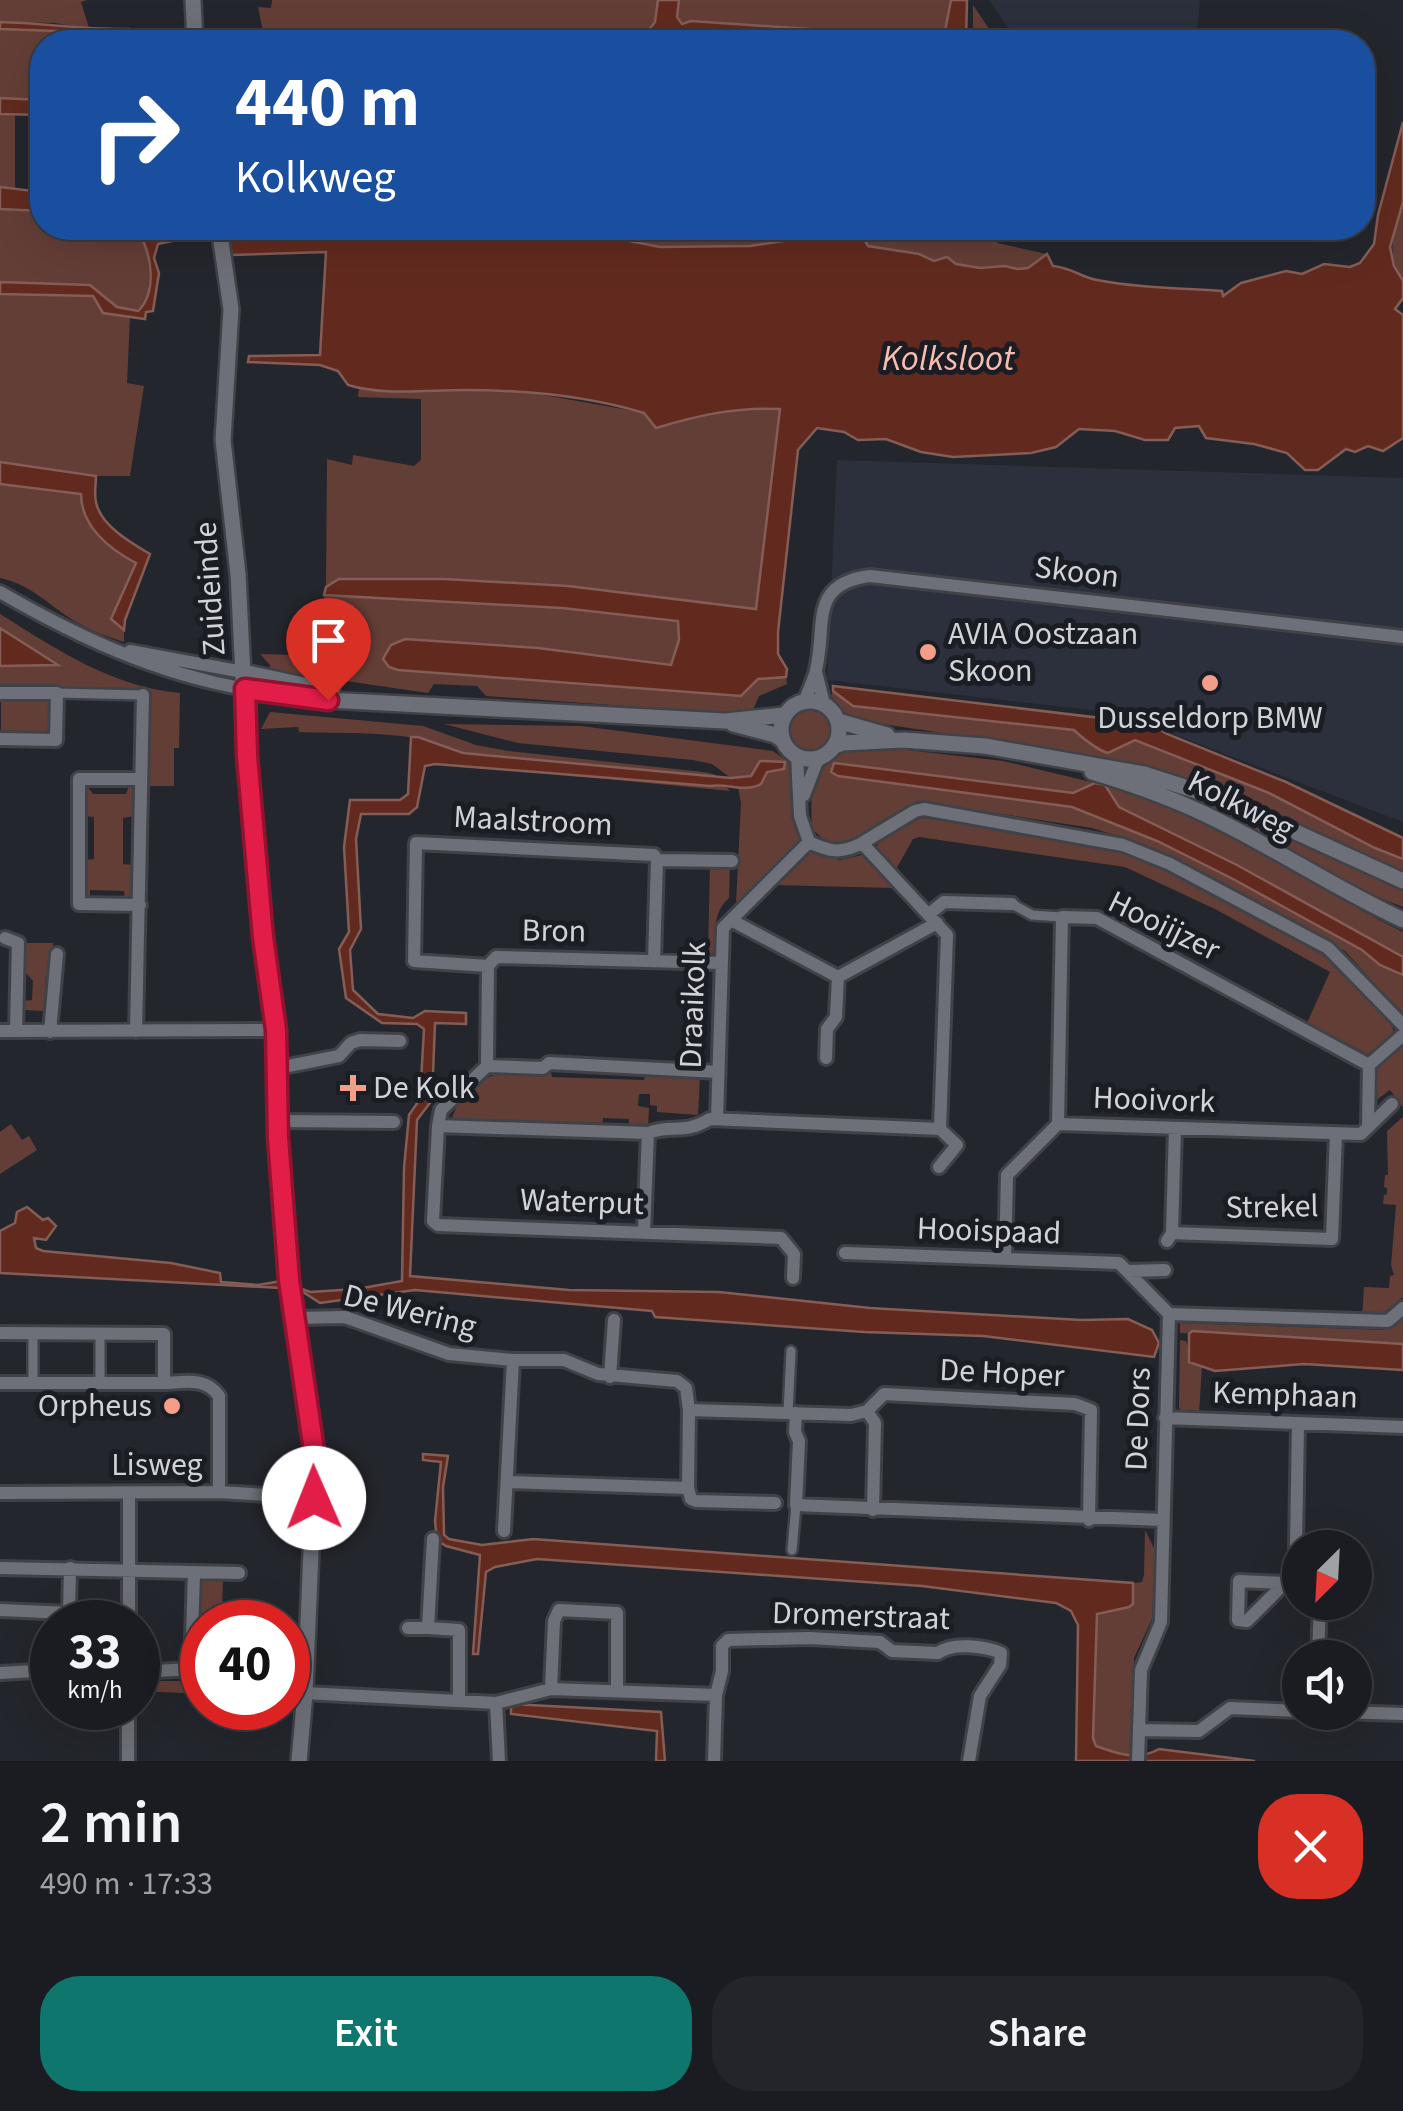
<!DOCTYPE html>
<meta charset="utf-8">
<style>
:root{--surface:#1b1c22;--page:#24252a;--text:#f1f3f6;--muted:#a0a1a5;--line:#393a40;--accent:#0f766e}
body{margin:0;font-family:"Source Sans 3",sans-serif;background:var(--page);color:var(--text);height:100vh;display:flex;flex-direction:column;font-size:38px;white-space:nowrap}
*{box-sizing:border-box;margin:0}
p{font-size:32px;color:var(--muted)}
.icon{flex:none;width:55px;height:55px;fill:none;stroke:currentColor;stroke-width:2;stroke-linecap:round;stroke-linejoin:round}
.map{position:relative;height:1761px;overflow:hidden}
.details{display:flex;flex-direction:column;background:var(--surface);flex:1}
.details>*{flex:none}
.hud{position:absolute;left:30px;top:30px;width:1345px;height:210px;border-radius:40px;box-shadow:0 10px 40px #0002,0 0 0 2px var(--line);background:#1a4fa0;color:#fff;overflow:hidden}
.needle{width:65px;rotate:204deg}
.tools{position:absolute;left:1282px;top:1530px;display:grid;gap:20px}
.tools a{display:grid;place-items:center;width:90px;height:90px;border-radius:50%;background:var(--surface);box-shadow:0 10px 40px #0002,0 0 0 2px var(--line);font-size:50px}
.speed{position:absolute;left:30px;top:1600px;display:flex;gap:20px;font-size:50px;font-weight:700;text-align:center}
.speed>*{display:grid;place-content:center;width:130px;height:130px;border-radius:50%;background:var(--surface);box-shadow:0 10px 40px #0002,0 0 0 2px var(--line);line-height:1}
.speed small{font-size:25px;font-weight:400}
.speed .limit{border:15px solid #d22;background:#fff;color:#111}
.pin{position:absolute;display:grid;place-items:center;width:85px;height:85px;color:#fff;margin:-102px -42px;border-radius:50% 50% 50% 0;rotate:-45deg;box-shadow:0 0 10px #0007}
.pin .icon{rotate:45deg}
.me{position:absolute;width:110px;margin:-55px;rotate:359deg;stroke-linejoin:round;filter:drop-shadow(0 0 8px #0008)}
.turn{display:flex;align-items:center;gap:35px;height:210px;padding:0 40px;font-size:45px}
.turn .icon{width:130px;height:130px;stroke-width:2.5}
.turn b{display:block;font-size:70px;line-height:85px}
.round{display:grid;place-items:center;flex:none;width:105px;height:105px;border-radius:40px;background:var(--page)}
.headline{display:flex;align-items:center;justify-content:space-between;height:170px;padding:0 40px}
h1{font-size:60px;font-weight:600;line-height:75px}
.cta{display:flex;gap:20px;margin-top:auto;padding:20px 40px}
.cta a{flex:1;height:115px;border-radius:40px;background:var(--accent);color:#fff;font-size:40px;font-weight:600;line-height:115px;text-align:center}
.cta a+a{background:var(--page);color:var(--text)}
.map>svg:first-child{display:block}
</style>
<div class="map">
<svg width="1403" height="1761" viewBox="0 0 1403 1761">
<rect width="100%" height="100%" fill="#24262d"/>
<path fill="#2b303c" d="M989 0H1200L1196 42H1018Z
M837 460 1403 478V822L1118 713 827 680Z"/>
<path fill="#633e36" d="M0 0H87L81 2 89 28 54 23 0 22Z
M272 0H658L655 22 639 42H293V37L264 36 258 7 271 8Z
M679 0H951L946 36 943 37 942 42H933L928 37 691 21 682 24 677 17Z
M973 5 998 42H973Z
M0 29 85 32 87 42 96 33 118 34 121 42H42V100L0 98Z
M0 114H15V189L0 187Z
M1403 202V281C1386 253 1392 232 1403 202Z
M0 209 42 211V228H135C152 249 150 276 147 302L135 311 117 307 90 285 0 282Z
M563 228H824C803 249 688 251 655 247 624 243 594 234 563 228Z
M853 228H997V243L1047 254 1029 268H980L934 261 919 254 868 246Z
M0 294 93 296 110 314 130 317 127 383 144 386 130 476H96L0 462Z
M359 388 527 392 645 413 656 428C699 415 736 407 781 409L757 609 568 586 339 579 326 587 327 459 352 465 353 455 414 466 421 460V399L358 397Z
M0 484 81 494V502L111 547 136 563 111 619 124 630V642C108 637 92 631 78 623 50 607 33 585 0 578Z
M324 595 562 608 678 621 679 640 672 665 538 648 405 639 758 679 786 677 787 684 759 696 753 710 722 713 486 696 477 686 434 684 428 693 270 670V665L260 654 327 656Z
M0 614C56 649 112 687 180 693L179 748H174V786H148V694L0 690V666L57 665 0 628Z
M833 691 853 706 1074 730C1083 738 1093 742 1101 751L1135 740 1269 793 1375 848 1403 859V876L1206 786 1107 758 863 721 848 716 831 696Z
M1 702H47L53 705 52 736H1Z
M790 730a20 20 0 1 1 40 0a20 20 0 1 1-40 0Z
M270 712 423 726 476 745 508 751 703 772 714 774 730 791 474 766C438 726 350 735 299 732L298 727 261 729Z
M444 724 581 726 773 751 790 763 796 831 801 839 736 903 741 803 738 787 750 788 761 784 767 772 784 762 758 763 751 776 731 778 712 764 693 760 518 743Z
M872 746 1003 761 1095 783 1073 793 835 763 831 771 838 776 1072 807 1157 841 1233 879 1362 950 1380 965 1403 975V1015L1345 951 1185 864 1121 837 1092 828 917 801 851 841 839 845 822 838 812 829C809 773 815 755 872 746Z
M1117 771 1225 805 1403 887V907L1338 882Z
M130 783 134 791V816L123 818V864L133 865 130 898 125 899 124 891 90 890V899L83 895V860L94 859V817L84 816V789L87 786 93 794H126Z
M1105 785C1136 788 1164 803 1192 816 1265 850 1331 897 1403 932V957L1237 865 1118 807Z
M917 817 1097 845 1150 863 1331 959 1392 1026 1394 1032 1368 1054 1307 1023 1330 972 1217 910 1125 867 919 837 913 839 895 871 875 850C882 833 901 825 917 817Z
M809 852 840 860 862 855 894 888 773 885Z
M730 864 729 898C712 913 716 931 716 953L708 954 710 865Z
M25 943H53L52 972 46 975 44 1011 24 1010V1001L32 1000 33 981 24 971Z
M1403 1043V1107L1390 1090 1375 1101 1377 1063Z
M550 1069 552 1077 644 1080 646 1071 650 1076H700L698 1115 657 1112V1106L650 1105V1094H639L638 1106 649 1108 648 1127 629 1129V1119L603 1118 602 1129 591 1128 587 1124 452 1121C453 1104 478 1078 498 1074V1071Z
M1403 1117V1297L1377 1318 1362 1317 1364 1287 1389 1288 1390 1276 1394 1275 1391 1265 1396 1205 1383 1204 1384 1195 1387 1194V1188L1384 1187 1385 1175H1388L1387 1131Z
M11 1124 22 1140 29 1136 37 1150 0 1174V1132Z
M1403 1314V1344L1180 1333V1323L1384 1330Z
M1180 1340 1186 1341 1195 1363 1202 1365 1199 1414 1184 1413 1179 1408Z
M1145 1530 1156 1552 1152 1619 1134 1658 1133 1755H1122L1096 1746 1093 1738 1097 1614 1132 1604 1133 1583 1142 1582 1144 1575Z
M200 1578H223L222 1616H241L240 1622H202L200 1659Z
M142 1681H202V1694L141 1691Z"/>
<path fill="#622a1e" stroke="#835d56" stroke-width="2.5" d="M658 0H679L677 17 682 24 691 21 928 37 933 42H639L655 22Z
M951 0H967L966 42H943Z
M0 22C43 23 86 30 129 29V42H121L118 34 96 33 94 42H87L85 32 0 29Z
M0 98 42 100V115L0 114Z
M1403 122V202L1390 247 1394 266 1403 281V298L1395 309 1403 315V438L1383 451 1368 446 1355 452 1346 449 1318 470H1305L1287 453 1254 444 1206 438 1199 426 1175 428 1168 440H1145L1115 431 1079 429 1056 447 1031 453 953 457 921 452 886 439 858 440 844 432 817 428 798 450 778 632V654L787 669 786 677 758 679 741 696 398 670 389 667 383 659 391 645 405 639 538 648 671 665 679 640 678 621 562 608 324 595 326 587 339 579H444L568 586 756 609 780 409C735 407 699 415 656 428L644 413C587 396 525 390 465 390 428 390 384 396 348 385L338 371 320 365 248 362 249 356 320 355 326 252 232 255 227 229 158 244 154 258 159 273 153 311 146 312 145 319 103 313 93 296 0 294V282L90 285 117 307 138 311C158 292 152 248 135 228H156L161 232 194 228H236L239 239 245 241 306 236 311 228H563L660 247 750 246 816 236 824 228H853L867 234 865 241 868 246 919 254 934 261 947 257 956 264 980 268 1005 266 1017 269 1028 268 1047 254 1053 266C1073 268 1080 277 1097 280 1138 288 1180 288 1222 291L1223 296 1241 283 1286 271 1302 274 1324 264 1350 267 1360 263 1374 244 1378 215Z
M0 187 42 192V211L0 209Z
M0 462 96 476C96 484 94 494 96 502 100 525 131 543 150 554L125 620 124 630 111 619 136 563C109 549 81 526 81 494L0 484Z
M0 628 58 665 0 666Z
M833 686 1151 724 1167 734 1286 782 1403 838V859L1375 848 1269 793 1135 740 1108 753C1099 751 1081 737 1074 730L853 706 833 691Z
M411 737H418L463 753 731 778 751 776 760 761 785 762 784 769 767 772 761 784C745 793 728 783 710 786L435 764 425 766 417 807 409 814H361L356 839 361 929 350 950 353 990 378 1014 413 1018 425 1011 466 1013V1024L435 1023 432 1100 417 1120 410 1276 569 1290 719 1292 870 1308 1081 1320 1128 1319 1152 1330 1159 1343 1154 1357 983 1336 864 1332 655 1317 652 1311 415 1290 320 1303 303 1292 281 1288 0 1273V1231L15 1223 17 1212 27 1207 43 1220 48 1218 56 1226 46 1240 34 1238 36 1248 43 1251 171 1263 220 1273 221 1282 258 1285 281 1281 310 1292 357 1289 402 1281 404 1168 409 1115 420 1099 424 1029 417 1024 382 1023 346 998 339 949 349 932 344 847 350 800H400L408 794Z
M834 763 1073 793 1095 783 1105 785 1119 807 1237 865 1403 957V975L1380 965 1362 950 1233 879 1157 841 1072 807 838 776 831 772Z
M1192 1331 1403 1344V1370L1304 1364 1215 1371 1189 1362V1334Z
M423 1454 448 1456 443 1487 444 1535 449 1539 482 1545 533 1539 1133 1583V1604L1129 1607 1097 1614 1093 1738 1096 1746C1118 1754 1138 1761 1159 1749L1255 1761H1076L1078 1625 1071 1611 1056 1603 922 1586 537 1559 495 1567 486 1572 478 1654H473L480 1555 446 1546 437 1540 435 1521 441 1462 423 1460Z
M511 1704 661 1712 665 1761H656L657 1731 511 1714Z"/>
<g fill="none" stroke-linecap="round" stroke-linejoin="round">
<defs>
<path id="pedestrian" d="M57 693 143 695
M1012 904 1032 915 1062 917
M33 1383V1333
M100 1383V1334
M788 1413 791 1351
M792 1550 796 1505"/>
<path id="minor" d="M0 592C78 637 155 673 245 689
M130 651 243 672
M816 672 824 704
M0 693H57L56 740 0 739
M805 701C808 690 814 680 816 670 827 624 808 584 870 576L1403 637
M797 756 800 816 809 842
M804 795 818 759
M862 843 915 811 924 809 1123 845 1170 864 1328 948 1403 1025
M140 905 79 904V779H141
M929 914 944 902 1012 904
M731 920 838 977 937 923
M5 938 18 943 16 1031
M654 961 657 860
M488 966 414 961 416 843 654 855 657 860 732 861
M0 1031 276 1030
M136 1031 143 695
M50 1032 57 954
M826 1058 827 1029 836 1017 838 977
M487 1066 488 966 496 957 721 963
M278 1068 339 1056 351 1043 360 1040 400 1041
M718 1072 549 1063 543 1068 487 1066 441 1110 438 1126 648 1133C673 1123 681 1136 710 1119L940 1129 957 1145 939 1167
M717 1119 723 928 809 842C830 852 841 854 862 843L947 935 940 1129
M278 1121 394 1122
M1058 1124 1062 917 1097 918 1369 1065
M438 1126 433 1221 438 1225 781 1238 794 1254 793 1278
M1368 1127 1369 1065 1403 1035
M644 1231 648 1133
M1172 1233 1332 1239 1336 1133
M1167 1241 1172 1233 1175 1128
M845 1253 1119 1263 1169 1314
M1005 1259 1007 1175 1058 1124 1361 1134 1392 1104
M1128 1271 1165 1270
M1169 1314 1388 1321 1403 1308
M294 1318 345 1317 449 1354 513 1360H564L598 1374 677 1381 686 1388 689 1410 851 1415 867 1411 884 1394 1075 1404 1091 1410 1089 1520
M0 1333 164 1334V1383H0
M610 1377 614 1320
M164 1383C185 1382 206 1377 219 1396V1492
M867 1411 875 1423 873 1510
M796 1413 795 1432 799 1441 796 1505 1162 1520
M1165 1418 1403 1427
M1298 1423 1296 1547 1300 1572
M508 1482 688 1488 689 1410
M688 1488 691 1499 696 1501 775 1503
M0 1493 219 1492 314 1498
M129 1493V1622
M504 1531 513 1360
M433 1539 428 1628 459 1630V1700
M0 1568 239 1573
M1284 1583 1239 1581 1238 1620 1247 1621 1297 1571
M0 1610 69 1613 68 1622
M69 1613 70 1568
M408 1628H428
M1318 1658 1320 1602
M138 1672 191 1669 194 1573
M0 1673 52 1670
M551 1689 554 1621 559 1610 617 1613V1691
M305 1693 496 1703 551 1689 716 1695
M496 1703 499 1761
M1340 1712 1403 1714
M1139 1730 1199 1731 1230 1708 1300 1711
M128 1761V1708
M714 1761 716 1695 722 1671V1646L728 1640 809 1638 880 1642 892 1651 938 1653C952 1642 985 1646 1001 1653L1000 1665 980 1696 969 1761
M1138 1761 1141 1670 1161 1622 1169 1314"/>
<path id="tertiary" d="M193 0 195 42
M219 228 231 309 223 440 238 574 247 756 263 937 276 1030 278 1139 290 1292 315 1457 305 1693 299 1761
M243 672 332 691
M245 689 328 700 725 721 784 715
M781 730a29 29 0 1 1 58 0a29 29 0 1 1-58 0Z
M838 721 887 735
M733 724 775 735 782 740
M835 746 842 743 904 740 985 746 1144 774 1228 801 1403 881
M1092 772C1136 785 1180 801 1221 822 1283 853 1340 891 1403 920"/>
</defs>
<use href="#pedestrian" stroke="#404247" stroke-width="14"/>
<use href="#minor" stroke="#404247" stroke-width="18"/>
<use href="#tertiary" stroke="#404247" stroke-width="20"/>
<use href="#pedestrian" stroke="#6d7078" stroke-width="9"/>
<use href="#minor" stroke="#6d7078" stroke-width="12"/>
<use href="#tertiary" stroke="#6d7078" stroke-width="15"/>
</g>
<g fill="none" stroke-linecap="round" stroke-linejoin="round">
<defs>
<path id="route" d="M314 1498 315 1457 289 1280 278 1138 276 1030 263 937 247 756 245 689 328 700"/>
</defs>
<use href="#route" stroke="#92132f" stroke-width="25"/>
<use href="#route" stroke="#e11d48" stroke-width="18"/>
</g>
<g fill="#f49e8a" stroke="#1a1d23" stroke-width="4">
<circle cx="928" cy="652" r="10"/>
<circle cx="1210" cy="683" r="10"/>
<path d="M348 1073h10v10h10v10h-10v10h-10v-10h-10v-10h10z"/>
<circle cx="172" cy="1406" r="10"/>
</g>
<g text-anchor="middle" dominant-baseline="central" stroke-width="10" stroke-linejoin="round" paint-order="stroke">
<g font-size="32" fill="#d1d3d7" stroke="#1a1d23">
<text transform="translate(1077 572) rotate(7)">Skoon</text>
<text transform="translate(210 589) rotate(-94)">Zuideinde</text>
<text transform="translate(1241 805) rotate(27)">Kolkweg</text>
<text transform="translate(533 821) rotate(3)">Maalstroom</text>
<text transform="translate(1164 926) rotate(26)">Hooiijzer</text>
<text transform="translate(554 931) rotate(1)">Bron</text>
<text transform="translate(693 1005) rotate(-88)">Draaikolk</text>
<text transform="translate(1154 1100) rotate(2)">Hooivork</text>
<text transform="translate(582 1202) rotate(2)">Waterput</text>
<text transform="translate(1272 1207) rotate(-1)">Strekel</text>
<text transform="translate(989 1231) rotate(2)">Hooispaad</text>
<text transform="translate(410 1311) rotate(14)">De Wering</text>
<text transform="translate(1002 1373) rotate(3)">De Hoper</text>
<text transform="translate(1285 1395) rotate(2)">Kemphaan</text>
<text transform="translate(1138 1419) rotate(-88)">De Dors</text>
<text x="157" y="1465">Lisweg</text>
<text transform="translate(861 1616) rotate(2)">Dromerstraat</text>
</g>
<g font-size="32" fill="#d1d3d7" stroke="#1a1d23" text-anchor="start">
<text x="948" y="634">AVIA Oostzaan<tspan x="948" dy="37">Skoon</tspan></text>
<text x="1210" y="718" text-anchor="middle">Dusseldorp BMW</text>
<text x="373" y="1088">De Kolk</text>
<text x="152" y="1406" text-anchor="end">Orpheus</text>
</g>
<g font-size="35" font-style="italic" fill="#f6bdb0" stroke="#1a1d23">
<text x="948" y="359">Kolksloot</text>
</g>
</g>
</svg>
<div class="tools">
<a><svg class="needle" viewBox="-14 -14 28 28"><path d="M0-13l5 13h-10z" fill="#e53935"/><path d="M0 13l5-13h-10z" fill="#a0a1a5"/></svg></a>
<a><svg class="icon" aria-label="sound" viewBox="0 0 24 24"><path d="M4 9h4l5-4v14l-5-4H4zM17 9q2 3 0 6"/></svg></a>
</div>
<div class="speed"><div>33<small>km/h</small></div><div class="limit">40</div></div>
<div class="pin" style="left:328px;top:700px;background:#d93025"><svg class="icon" aria-label="arrive" viewBox="0 0 24 24"><path d="M6 21V4h12l-3 4 3 4H6"/></svg></div>
<svg class="me" style="left:314px;top:1498px" viewBox="-20 -20 40 40"><circle r="19" fill="#fff"/><path d="M0-13L10 11 0 6-10 11z" fill="#e11d48"/></svg>
<div class="hud">
<div class="turn"><svg class="icon" aria-label="right" viewBox="0 0 24 24"><path d="M7 20v-9h11M14 6l5 5-5 5"/></svg><div><b>440 m</b>Kolkweg</div></div>
</div>
</div>
<section class="details">
<div class="headline"><div><h1>2 min</h1><p>490 m · 17:33</p></div><a class="round" style="background:#d93025;color:#fff"><svg class="icon" aria-label="close" viewBox="0 0 24 24"><path d="M6 6l12 12M18 6L6 18"/></svg></a></div>
<div class="cta"><a>Exit</a><a>Share</a></div>
</section>
